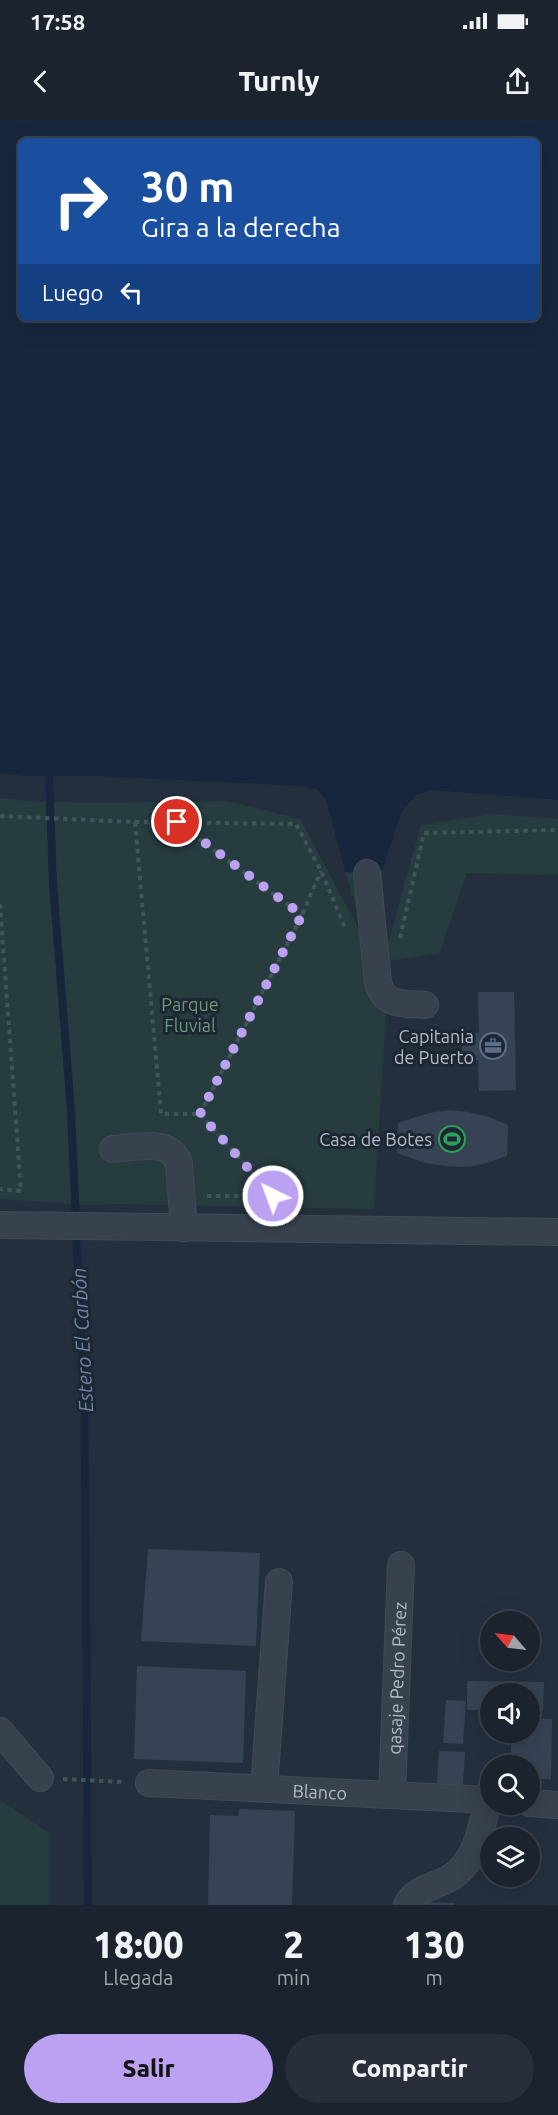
<!DOCTYPE html>
<html lang="es">
<meta charset="utf-8">
<style>
:root{--surface:#1b232e;--page:#282f3a;--text:#f1f3f6;--muted:#a0a4aa;--line:#39404a;--accent:#bca0f2}
body{margin:0;font-family:Ubuntu,sans-serif;background:var(--page);color:var(--text);height:100vh;display:flex;flex-direction:column;font-size:22px;white-space:nowrap}
*{box-sizing:border-box;margin:0}
p{font-size:20px;color:var(--muted)}
.icon{flex:none;width:33px;height:33px;fill:none;stroke:currentColor;stroke-width:2;stroke-linecap:round;stroke-linejoin:round}
.map{position:relative;height:1785px;overflow:hidden}
.panel{display:flex;flex-direction:column;background:var(--surface);flex:1}
.panel>*{flex:none}
.guide{position:absolute;left:18px;top:18px;width:522px;height:183px;border-radius:9px;box-shadow:0 6px 24px #0002,0 0 0 2px var(--line);background:#1a4fa0;color:#fff;overflow:hidden}
.needle{width:39px;rotate:298deg}
.tools{position:absolute;left:480px;top:1491px;display:grid;gap:12px}
.tools a{display:grid;place-items:center;width:60px;height:60px;border-radius:50%;background:var(--surface);box-shadow:0 6px 24px #0002,0 0 0 2px var(--line);font-size:30px}
.pin{position:absolute;display:grid;place-items:center;width:51px;height:51px;color:#fff;margin:-26px;border:3px solid #fff;border-radius:50%;box-shadow:0 2px 6px #0007}
.me{position:absolute;width:66px;margin:-33px;rotate:318deg;stroke-linejoin:round;filter:drop-shadow(0 0 4px #0008)}
.turn{display:flex;align-items:center;gap:21px;height:126px;padding:0 24px;font-size:27px}
.turn .icon{width:78px;height:78px;stroke-width:2.5}
.turn b{display:block;font-size:42px;line-height:51px}
.then{display:flex;align-items:center;height:57px;padding:0 24px;background:#0003;gap:12px;font-size:22px}
.eta{display:flex;justify-content:space-evenly;align-items:center;height:102px;text-align:center}
.eta b{font-size:36px;font-weight:800;line-height:42px}
.primary-button{display:flex;gap:12px;margin-top:auto;padding:12px 24px}
.primary-button a{flex:1;height:69px;border-radius:36px;background:var(--accent);color:#111;font-size:24px;font-weight:800;line-height:69px;text-align:center}
.primary-button a+a{background:var(--page);color:var(--text)}
.status{display:flex;justify-content:space-between;align-items:center;height:42px;padding:0 30px;background:var(--surface);direction:ltr}
.status svg{height:16px;fill:currentColor}
header{display:flex;justify-content:space-between;align-items:center;height:78px;padding:0 24px;background:var(--surface);font-size:27px;font-weight:800}
.map>svg:first-child{display:block}
</style>
<div class="status"><b>17:58</b><svg viewBox="0 0 49 12"><path d="M0 12V9h3v3zM5 12V6h3v6zM10 12V3h3v9zM15 12V0h3v12zM26 1h20v11H26zM47 4h2v5h-2z"/></svg></div>
<header><svg class="icon" aria-label="back" viewBox="0 0 24 24"><path d="M15 5l-7 7 7 7"/></svg>Turnly<svg class="icon" aria-label="share" viewBox="0 0 24 24"><path d="M12 15V3M7 8l5-5 5 5M5 13v7h14v-7"/></svg></header>
<div class="map">
<svg width="558" height="1785" viewBox="0 0 558 1785">
<rect width="100%" height="100%" fill="#242f3e"/>
<path fill="#263c3f" d="M0 678 28 681 91 683 227 681 300 699 369 828 345 752 367 753 382 751 387 827 421 705 492 694 558 699V755L467 753 439 833 389 841 374 1089 119 1084 89 1085 0 1079Z
M0 1680 49 1713V1785H0Z"/>
<path fill="#17263c" fill-rule="evenodd" d="M0 0H558V680L431 670 416 675 401 693 382 751 367 753 345 752 326 680 317 669 302 666 92 656H24L0 653ZM21 21H537V198H21Z"/>
<path fill="#242f3e" d="M92 656 302 666 317 669 326 680 346 755 342 753 323 682 315 672 302 669 92 659Z
M432 670 558 680V683L432 673 418 678 404 695 385 752 383 754 401 693 416 675Z"/>
<g fill="none" stroke-linecap="round" stroke-linejoin="round">
<path stroke="#17263c" stroke-width="8" d="M49 656 53 763 71 991 85 1301 88 1785"/>
</g>
<path fill="#364354" d="M478 872H514L516 970 479 971 478 940 462 941 461 913H479Z
M449 990 469 992 489 997 508 1005 507 1036 487 1043 467 1047 445 1046 425 1043 397 1033 398 1003 429 993Z
M148 1429 260 1433 256 1526 141 1521Z
M137 1546 246 1551 243 1643 134 1639Z
M467 1561 544 1562 543 1591H530V1574H490V1590H467Z
M446 1580 466 1581 463 1624 443 1623Z
M530 1598 552 1599 551 1659H530V1646H511V1612H530Z
M439 1631 465 1632 463 1665 437 1664Z
M239 1689 295 1691 292 1785H208L210 1695 238 1696Z
M416 1782 455 1783V1785H416Z"/>
<g fill="none" stroke-linecap="round" stroke-linejoin="round">
<defs>
<g id="minor">
<path d="M367 753 378 862C384 887 404 883 425 885"/>
<path d="M113 1029C135 1028 171 1017 179 1044L184 1108"/>
<path d="M0 1105 558 1112"/>
<path d="M0 1611 40 1658"/>
<path id="s1" d="M149 1663 490 1680"/>
<path d="M264 1668 279 1462"/>
<path id="s2" d="M392 1674 401 1445"/>
<path d="M530 1683 558 1685"/>
<path d="M407 1785C415 1768 435 1767 450 1758 476 1743 482 1707 488 1680"/>
</g>
</defs>
<use href="#minor" stroke="#414a57" stroke-width="28"/>
<path stroke="#3f5557" stroke-width="4" stroke-dasharray="4.5 4.5" stroke-linecap="butt" d="M0 696 135 702 296 704 321 751 346 810
M135 702 161 994H200L273 1076
M177 703 302 795
M0 784 21 1071 0 1069
M400 818 424 713 558 710
M200 994 302 795 321 751
M207 1076H272
M63 1659 124 1662"/>
<use href="#minor" stroke="#38414e" stroke-width="26"/>
</g>
<g fill="none" stroke-linecap="round" stroke-linejoin="round">
<path stroke="#bca0f2" stroke-width="10" stroke-dasharray="0 18" d="M177 702 302 795 200 994 273 1076"/>
</g>
<defs>
<symbol id="office-ring" viewBox="-11 -11 22 22"><circle r="9.5" fill="#1d2633" stroke="#5c6f8a" stroke-width="1.5"/><path d="M-6-3h4V-5.5h4V-3h4V5H-6ZM-1-4.5V-3h2v-1.5ZM-6 0V1H6V0Z" fill="#5c6f8a"/></symbol>
<symbol id="stadium-ring" viewBox="-11 -11 22 22"><circle r="9.5" fill="#1d2633" stroke="#2e9e5b" stroke-width="1.5"/><path d="M0-5a6.5 5 0 1 0 0 10a6.5 5 0 1 0 0-10ZM-3.5-1.8h7v3.6h-7Z" fill="#2e9e5b"/></symbol>
</defs>
<g fill-rule="evenodd">
<use href="#office-ring" x="478" y="911" width="30" height="30"/>
<use href="#stadium-ring" x="437" y="1004" width="30" height="30"/>
</g>
<g text-anchor="middle" dominant-baseline="central" stroke-width="6" stroke-linejoin="round" paint-order="stroke">
<g font-size="18" fill="#6b9a76" stroke="#1d2633">
<text x="190" y="884">Parque<tspan x="190" dy="21">Fluvial</tspan></text>
</g>
<g font-size="18" fill="#b4bcc9" stroke="#1d2633" text-anchor="end">
<text x="474" y="916">Capitania<tspan x="474" dy="21">de Puerto</tspan></text>
<text x="432" y="1019">Casa de Botes</text>
</g>
<g font-size="18" fill="#b4bcc9" stroke="#1d2633">
<text stroke="none"><textPath href="#s2" startOffset="116">qasaje Pedro Pérez</textPath></text>
<text stroke="none"><textPath href="#s1" startOffset="171">Blanco</textPath></text>
</g>
<g font-size="20" font-style="italic" fill="#6d86a8" stroke="#1d2633">
<text transform="translate(82 1220) rotate(-93)">Estero El Carbón</text>
</g>
</g>
</svg>
<div class="tools">
<a><svg class="needle" viewBox="-14 -14 28 28"><path d="M0-13l5 13h-10z" fill="#e53935"/><path d="M0 13l5-13h-10z" fill="#a0a4aa"/></svg></a>
<a><svg class="icon" aria-label="sound" viewBox="0 0 24 24"><path d="M4 9h4l5-4v14l-5-4H4zM17 9q2 3 0 6"/></svg></a>
<a><svg class="icon" aria-label="search" viewBox="0 0 24 24"><circle cx="10" cy="10" r="6"/><path d="M15 15l6 6"/></svg></a>
<a><svg class="icon" aria-label="layers" viewBox="0 0 24 24"><path d="M12 4l9 5-9 5-9-5zM3 14l9 5 9-5"/></svg></a>
</div>
<div class="pin" style="left:177px;top:702px;background:#d93025"><svg class="icon" aria-label="arrive" viewBox="0 0 24 24"><path d="M6 21V4h12l-3 4 3 4H6"/></svg></div>
<svg class="me" style="left:273px;top:1076px" viewBox="-20 -20 40 40"><circle r="17" fill="#bca0f2" stroke="#fff" stroke-width="3"/><path d="M0-11L8 9 0 5-8 9z" fill="#fff"/></svg>
<div class="guide">
<div class="turn"><svg class="icon" aria-label="right" viewBox="0 0 24 24"><path d="M7 20v-9h11M14 6l5 5-5 5"/></svg><div><b>30 m</b>Gira a la derecha</div></div>
<div class="then">Luego<svg class="icon" aria-label="left" viewBox="0 0 24 24"><path d="M17 20v-9H6M10 6l-5 5 5 5"/></svg></div>
</div>
</div>
<section class="panel">
<div class="eta">
<div><b>18:00</b><p>Llegada</p></div>
<div><b>2</b><p>min</p></div>
<div><b>130</b><p>m</p></div>
</div>
<div class="primary-button"><a>Salir</a><a>Compartir</a></div>
</section>
